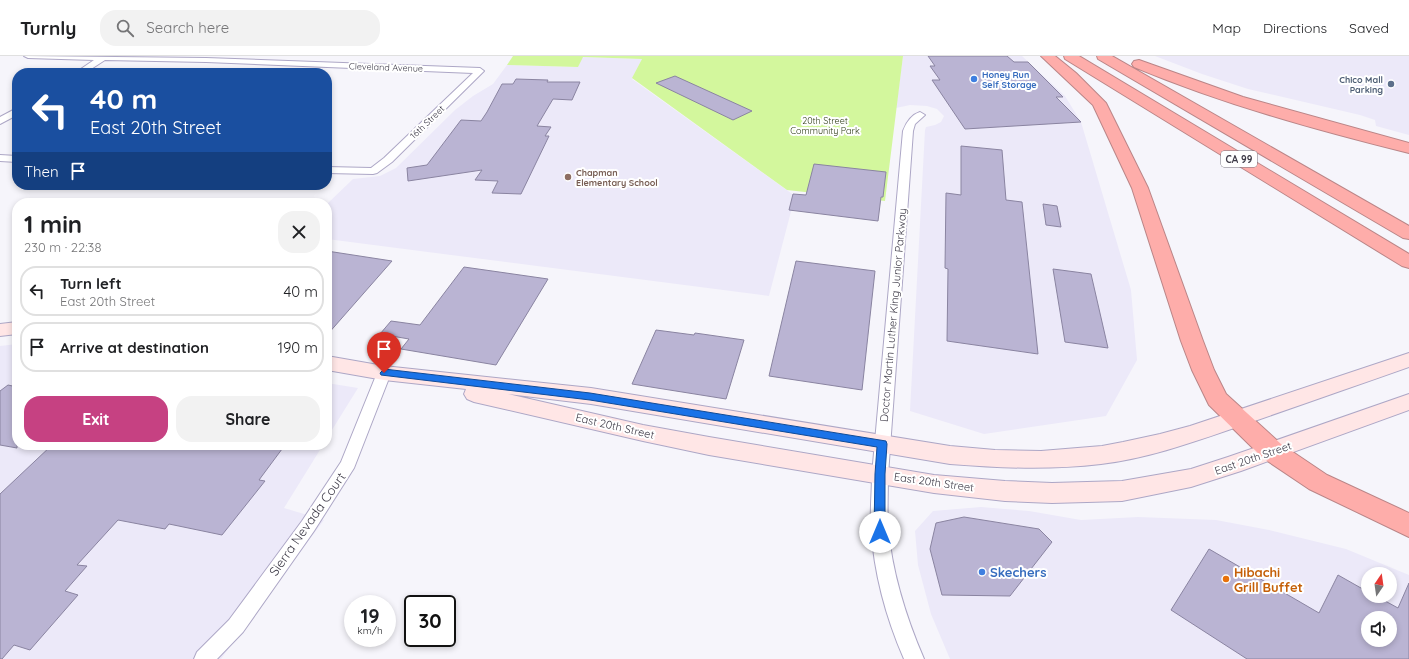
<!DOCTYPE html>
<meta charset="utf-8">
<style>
:root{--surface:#fff;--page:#f2f2f2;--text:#202124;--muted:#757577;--line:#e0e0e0;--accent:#c64182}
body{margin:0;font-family:Quicksand,sans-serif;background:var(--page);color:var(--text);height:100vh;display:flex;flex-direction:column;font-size:15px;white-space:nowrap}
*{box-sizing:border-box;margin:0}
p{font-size:13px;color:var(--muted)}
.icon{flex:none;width:22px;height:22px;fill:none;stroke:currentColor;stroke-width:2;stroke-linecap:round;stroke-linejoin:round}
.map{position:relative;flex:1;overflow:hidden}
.sheet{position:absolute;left:12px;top:142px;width:320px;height:252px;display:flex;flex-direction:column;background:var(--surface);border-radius:16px;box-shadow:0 2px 6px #0003}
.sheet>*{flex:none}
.guide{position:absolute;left:12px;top:12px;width:320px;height:122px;border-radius:16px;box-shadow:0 2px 6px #0003;background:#1a4fa0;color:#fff;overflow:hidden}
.needle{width:26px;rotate:13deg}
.buttons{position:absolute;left:1361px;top:511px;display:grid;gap:8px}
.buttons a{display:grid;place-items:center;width:36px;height:36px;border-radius:50%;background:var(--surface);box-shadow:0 2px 6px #0003;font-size:20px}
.speed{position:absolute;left:344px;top:539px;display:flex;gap:8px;font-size:20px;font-weight:700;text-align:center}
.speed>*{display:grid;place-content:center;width:52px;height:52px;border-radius:50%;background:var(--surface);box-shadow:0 2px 6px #0003;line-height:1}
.speed small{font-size:10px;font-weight:400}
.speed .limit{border:2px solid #111;border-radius:6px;background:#fff;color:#111}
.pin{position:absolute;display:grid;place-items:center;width:34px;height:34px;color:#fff;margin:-41px -17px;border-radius:50% 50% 50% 0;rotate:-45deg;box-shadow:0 0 4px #0007}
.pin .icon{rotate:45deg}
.me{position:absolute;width:44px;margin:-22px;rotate:0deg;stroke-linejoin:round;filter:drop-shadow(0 0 3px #0008)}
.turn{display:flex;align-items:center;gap:14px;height:84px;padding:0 12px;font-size:18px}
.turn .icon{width:52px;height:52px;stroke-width:2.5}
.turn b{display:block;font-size:28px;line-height:34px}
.then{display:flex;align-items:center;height:38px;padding:0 12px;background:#0003;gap:8px;font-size:15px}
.round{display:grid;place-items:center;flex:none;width:42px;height:42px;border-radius:16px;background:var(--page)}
.head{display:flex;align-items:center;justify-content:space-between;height:68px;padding:0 12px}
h1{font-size:24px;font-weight:700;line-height:30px}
.button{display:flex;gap:8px;margin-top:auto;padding:8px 12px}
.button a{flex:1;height:46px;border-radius:16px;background:var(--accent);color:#fff;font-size:16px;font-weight:700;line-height:46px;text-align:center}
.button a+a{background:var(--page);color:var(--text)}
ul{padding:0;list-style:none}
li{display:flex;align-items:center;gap:12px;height:50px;margin:0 8px 6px;padding:0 4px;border:2px solid var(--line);border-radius:16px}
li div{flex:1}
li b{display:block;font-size:15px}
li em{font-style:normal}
header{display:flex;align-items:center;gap:24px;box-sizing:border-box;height:56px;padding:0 20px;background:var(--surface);border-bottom:1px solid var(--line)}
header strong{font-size:19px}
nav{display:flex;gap:22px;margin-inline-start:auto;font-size:14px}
.search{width:280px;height:36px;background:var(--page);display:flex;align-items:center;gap:10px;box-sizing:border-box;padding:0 14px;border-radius:16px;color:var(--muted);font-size:15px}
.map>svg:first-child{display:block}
</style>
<header>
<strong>Turnly</strong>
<div class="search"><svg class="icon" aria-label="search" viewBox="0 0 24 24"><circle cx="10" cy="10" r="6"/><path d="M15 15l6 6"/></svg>Search here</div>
<nav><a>Map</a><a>Directions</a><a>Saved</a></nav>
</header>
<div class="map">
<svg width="1409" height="603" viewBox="0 0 1409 603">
<rect width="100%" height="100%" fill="#f6f5fb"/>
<path fill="#ece9f9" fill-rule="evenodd" d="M903 0H1022L1065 40 1081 66 1131 234 1137 304 1106 360 984 378 910 355 925 74 926 71 935 69 941 66 944 60 937 53 927 50 910 49 896 52Z
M1155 0H1409V79L1376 70 1375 64 1360 59 1248 33 1202 18Z
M582 1 642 3 632 23 795 140 769 240 327 183V148L353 123 380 120 396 112 455 54 473 40 493 28 507 9 578 11Z
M17 288V389H323L284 452 324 464 221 603H0V290Z
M327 327 358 332 327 382Z
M981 451 1029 455 1081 464 1138 461 1216 464 1269 474 1346 493 1409 519V603H950L931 558 918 509 915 475 933 455ZM1368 518H1390V540H1368ZM1368 562H1390V584H1368Z"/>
<path fill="#d3f79d" d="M513 0H903L885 145 787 134 632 22 642 3 583 1 578 11 507 9Z"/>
<path fill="#bab4d3" stroke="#8a84a1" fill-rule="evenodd" d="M928 0H1007L1014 6H1028L1063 41H1056L1081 66 965 73 932 24H940L930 10H935Z
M675 20 752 55 733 64 656 27Z
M516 23 548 24 547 26H580L572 44 553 43 537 70 551 71 545 80H549L521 138 492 137 498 125 475 124 482 114 408 125 407 112 427 109 461 64 481 65 487 56 502 28H513Z
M961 90 1002 94 1006 144 1022 146 1038 298 947 285 948 213 945 212 946 137 961 139Z
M814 108 886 116 883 141H881L878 165 789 154 793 138 806 139Z
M1043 148 1057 150 1061 171 1046 169Z
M327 195 392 205 327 279Z
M796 205 875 215 862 334 769 320Z
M464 211 548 223 496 309 401 293 409 283 380 278 391 265 420 269Z
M1053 213 1091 218 1108 292 1065 286Z
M656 274 694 279 695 277 744 284 726 343 632 328Z
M8 329 17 331V392L0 389V335Z
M52 389H285L259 424 265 425 222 479 169 468 165 473 118 464 77 509 87 510 65 535 78 539 30 594 14 589 2 603H0V438Z
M964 461 1039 473 1052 486 1010 540 942 539 930 493 936 467Z
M1209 493 1319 557 1338 519 1368 536V540H1376L1398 552 1409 527V603H1247L1171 554ZM1368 562H1390V584H1368Z"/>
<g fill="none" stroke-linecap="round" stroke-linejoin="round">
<defs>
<path id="street" d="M24 0 206 2 480 12 484 15 392 106 377 117 373 118 327 117V111L371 112 384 102 473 17 206 6 105 4 85 17H75L94 4 28 2Z
M17 52V59L0 68V61Z
M920 56 925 59 915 68 913 75 888 419C888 436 887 454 888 471 892 517 906 561 924 603H904C886 562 874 517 871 472 870 454 872 437 872 419L903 75C906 67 911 59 920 56Z
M0 99 17 100V106L0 105Z
M384 312 389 313 391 317 354 412 314 475 243 576 217 603H194L197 596 229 564 302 465 341 406 377 317 379 313Z"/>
<path id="secondary" d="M17 266V278L0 280V268Z
M1409 297V311C1355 330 1300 349 1246 368 1199 384 1151 402 1101 408 1050 414 1001 412 950 408L591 348 508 338 643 369 709 381 934 419 1005 425 1052 427 1122 425 1191 413 1228 401 1409 338V354L1241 415 1191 431 1122 445 1052 447 1005 445 934 437 709 399 643 385 474 346 467 343 464 338 466 333 384 324 327 314V300L384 310 591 332 950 390 995 394 1041 395 1102 390 1123 386 1160 378 1190 370Z"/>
<path id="highway" d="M1041 0H1055L1076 17 1106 47 1148 132 1203 285 1214 314 1226 338 1281 388 1327 419 1409 457V481L1309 433 1263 402 1209 349 1192 314 1181 285 1132 132 1093 49Z
M1064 0H1079L1409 198V212L1402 210 1065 3Z
M1097 0H1112L1409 170V183L1403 182 1098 3Z
M1139 4 1243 41 1409 87V97C1316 74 1223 48 1134 11L1132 8 1134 5Z"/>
</defs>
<use href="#street" stroke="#ada7c6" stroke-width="2"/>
<use href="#secondary" stroke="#ada7c6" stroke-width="2"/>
<use href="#highway" stroke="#ba8587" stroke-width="2"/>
<use href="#street" fill="#fff" fill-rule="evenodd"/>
<use href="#secondary" fill="#ffe6e6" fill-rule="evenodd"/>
<use href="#highway" fill="#feadaa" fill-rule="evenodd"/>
</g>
<path fill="#1a73e8" stroke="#114b97" d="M384 313 590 337 886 385 887 388 885 418V476L884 479 880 480 876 479 874 476 875 418 877 391 590 344 381 319 380 317Z"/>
<g fill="#3f7fe0" stroke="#fff" stroke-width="1.5">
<circle cx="974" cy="23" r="4"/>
<circle cx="982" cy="516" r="4"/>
</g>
<circle fill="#5c6f8a" stroke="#fff" stroke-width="1.5" cx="1391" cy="28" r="4"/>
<circle fill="#8d6e63" stroke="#fff" stroke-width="1.5" cx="568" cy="121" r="4"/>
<circle fill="#e8710a" stroke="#fff" stroke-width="1.5" cx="1226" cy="523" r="4"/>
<g text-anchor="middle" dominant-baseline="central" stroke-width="4" stroke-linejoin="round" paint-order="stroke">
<g font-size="9" fill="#3d3a47" stroke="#fff">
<text transform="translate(386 11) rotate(2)">Cleveland Avenue</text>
<text transform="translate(427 66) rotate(-44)">16th Street</text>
</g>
<g font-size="9" font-weight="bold" fill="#366cbe" stroke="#fff" text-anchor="start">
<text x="982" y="18">Honey Run<tspan x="982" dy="10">Self Storage</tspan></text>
</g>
<g font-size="9" font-weight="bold" fill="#4e5e75" stroke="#fff" text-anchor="end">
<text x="1383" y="23">Chico Mall<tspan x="1383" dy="10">Parking</tspan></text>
</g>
<g font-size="9" fill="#2d3b15" stroke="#fff">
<text x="825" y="64">20th Street<tspan x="825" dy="10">Community Park</tspan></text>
</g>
<g font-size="9" font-weight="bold" fill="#785e54" stroke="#fff" text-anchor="start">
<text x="576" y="116">Chapman<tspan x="576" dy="10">Elementary School</tspan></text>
</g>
<rect fill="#fff" stroke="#77757e" stroke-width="1" x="1221" y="95" width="36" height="16" rx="3"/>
<g font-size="10" font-weight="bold" fill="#3d3a47">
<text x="1239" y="103">CA 99</text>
</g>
<g font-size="11" fill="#3d3a47" stroke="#fff">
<text transform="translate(893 259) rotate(-85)">Doctor Martin Luther King Junior Parkway</text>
<text transform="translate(615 370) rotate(13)">East 20th Street</text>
<text transform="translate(1253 402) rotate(-19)">East 20th Street</text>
<text transform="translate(934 426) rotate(8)">East 20th Street</text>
</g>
<g font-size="13" fill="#3d3a47" stroke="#fff">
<text transform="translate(307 468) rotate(-55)">Sierra Nevada Court</text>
</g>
<g font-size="13" font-weight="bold" fill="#366cbe" stroke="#fff" text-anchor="start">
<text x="990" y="516">Skechers</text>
</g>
<g font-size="13" font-weight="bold" fill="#c56008" stroke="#fff" text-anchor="start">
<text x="1234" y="516">Hibachi<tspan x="1234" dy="15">Grill Buffet</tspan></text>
</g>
</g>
</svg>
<div class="buttons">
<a><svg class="needle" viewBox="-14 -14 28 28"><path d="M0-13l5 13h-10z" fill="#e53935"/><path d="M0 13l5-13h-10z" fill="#757577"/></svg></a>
<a><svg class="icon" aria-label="sound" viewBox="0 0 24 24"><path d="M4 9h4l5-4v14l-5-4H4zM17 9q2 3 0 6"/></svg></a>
</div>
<div class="speed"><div>19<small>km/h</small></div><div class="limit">30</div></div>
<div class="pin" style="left:384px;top:317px;background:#d93025"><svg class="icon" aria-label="arrive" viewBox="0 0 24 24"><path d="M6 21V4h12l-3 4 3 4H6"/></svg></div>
<svg class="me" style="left:880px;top:476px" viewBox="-20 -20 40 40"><circle r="19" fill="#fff"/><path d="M0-13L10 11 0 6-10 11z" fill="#1a73e8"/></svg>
<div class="guide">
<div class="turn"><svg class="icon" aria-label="left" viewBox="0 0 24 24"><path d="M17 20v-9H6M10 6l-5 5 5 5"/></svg><div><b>40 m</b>East 20th Street</div></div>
<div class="then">Then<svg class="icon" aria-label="arrive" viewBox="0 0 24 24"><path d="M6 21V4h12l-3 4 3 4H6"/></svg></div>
</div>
<section class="sheet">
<div class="head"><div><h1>1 min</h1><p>230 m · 22:38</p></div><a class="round"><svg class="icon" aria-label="close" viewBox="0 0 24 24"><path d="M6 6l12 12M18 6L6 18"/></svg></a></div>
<ul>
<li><svg class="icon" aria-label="left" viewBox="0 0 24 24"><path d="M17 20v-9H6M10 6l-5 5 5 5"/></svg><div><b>Turn left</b><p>East 20th Street</p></div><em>40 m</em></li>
<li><svg class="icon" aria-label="arrive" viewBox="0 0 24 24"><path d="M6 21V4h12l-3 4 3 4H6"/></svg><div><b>Arrive at destination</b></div><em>190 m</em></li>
</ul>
<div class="button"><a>Exit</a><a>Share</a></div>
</section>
</div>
